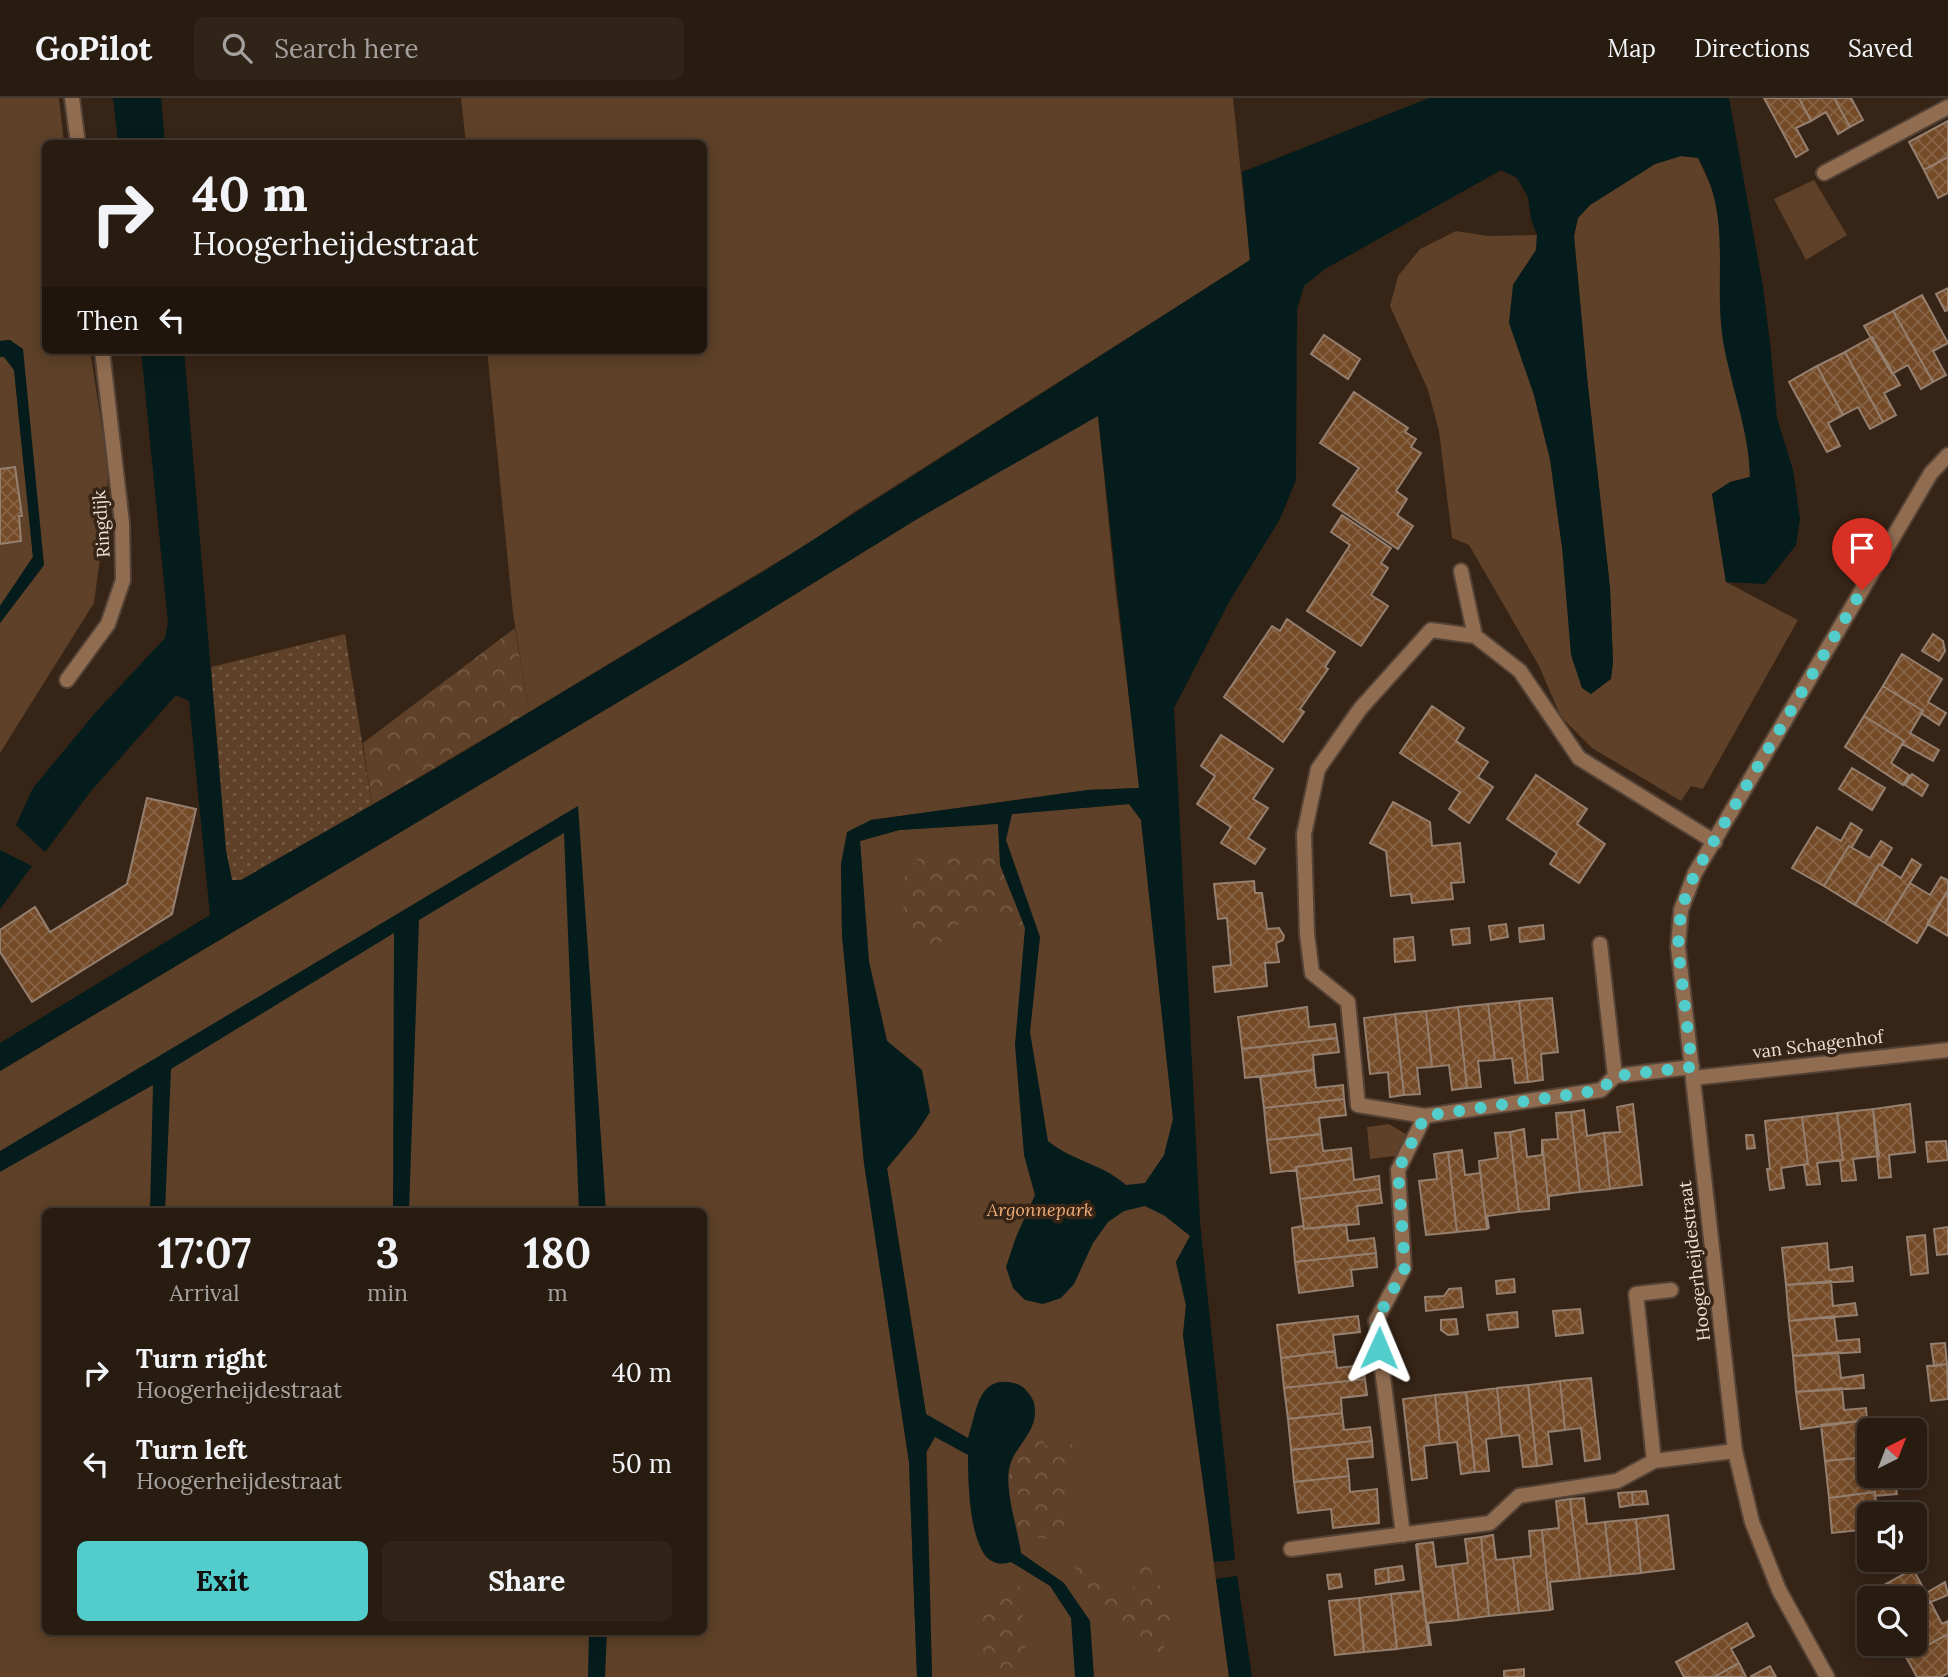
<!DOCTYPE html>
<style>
:root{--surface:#281b10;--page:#302419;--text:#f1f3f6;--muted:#a5a19f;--line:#443930;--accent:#52cdcc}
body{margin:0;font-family:Lora,serif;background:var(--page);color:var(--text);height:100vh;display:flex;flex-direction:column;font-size:26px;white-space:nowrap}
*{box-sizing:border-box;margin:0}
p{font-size:23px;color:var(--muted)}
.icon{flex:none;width:38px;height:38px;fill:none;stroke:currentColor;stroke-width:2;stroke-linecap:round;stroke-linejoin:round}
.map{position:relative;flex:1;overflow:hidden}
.panel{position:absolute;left:42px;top:1110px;width:665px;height:427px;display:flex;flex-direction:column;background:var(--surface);border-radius:10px;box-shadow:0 4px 18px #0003,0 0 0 2px var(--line)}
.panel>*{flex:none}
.guide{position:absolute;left:42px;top:42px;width:665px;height:214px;border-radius:10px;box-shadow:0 4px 18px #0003,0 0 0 2px var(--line);background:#281b10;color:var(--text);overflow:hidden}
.needle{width:46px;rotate:42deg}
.buttons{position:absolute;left:1857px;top:1320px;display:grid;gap:14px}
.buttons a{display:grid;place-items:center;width:70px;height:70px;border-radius:10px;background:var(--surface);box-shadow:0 4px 18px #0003,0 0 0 2px var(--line);font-size:35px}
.pin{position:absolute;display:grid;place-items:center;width:60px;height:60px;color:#fff;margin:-72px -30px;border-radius:50% 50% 50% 0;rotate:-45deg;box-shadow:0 0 7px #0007}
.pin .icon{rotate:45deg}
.me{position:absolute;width:77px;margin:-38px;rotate:1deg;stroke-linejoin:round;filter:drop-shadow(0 0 5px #0008)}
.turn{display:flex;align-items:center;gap:24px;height:147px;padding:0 35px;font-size:32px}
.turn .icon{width:91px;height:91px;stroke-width:2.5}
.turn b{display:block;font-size:49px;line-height:60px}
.then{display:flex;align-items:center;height:66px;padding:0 35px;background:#0003;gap:14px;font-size:26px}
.eta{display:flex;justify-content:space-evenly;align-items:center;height:119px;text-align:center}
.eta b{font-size:42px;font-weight:700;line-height:49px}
.action{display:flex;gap:14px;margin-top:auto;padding:14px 35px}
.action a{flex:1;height:80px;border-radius:10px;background:var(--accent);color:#111;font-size:28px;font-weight:700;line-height:80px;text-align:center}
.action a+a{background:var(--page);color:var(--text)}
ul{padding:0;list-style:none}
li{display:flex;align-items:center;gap:21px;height:91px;padding:0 35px}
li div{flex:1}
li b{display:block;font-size:26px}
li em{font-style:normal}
header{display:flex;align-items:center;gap:42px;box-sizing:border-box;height:98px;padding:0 35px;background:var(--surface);border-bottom:2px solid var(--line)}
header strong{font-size:33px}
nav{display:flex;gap:38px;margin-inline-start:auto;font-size:24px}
.search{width:490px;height:63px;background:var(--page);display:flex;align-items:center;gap:18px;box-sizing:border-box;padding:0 24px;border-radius:10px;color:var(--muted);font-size:26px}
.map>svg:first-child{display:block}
</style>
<header>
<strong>GoPilot</strong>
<div class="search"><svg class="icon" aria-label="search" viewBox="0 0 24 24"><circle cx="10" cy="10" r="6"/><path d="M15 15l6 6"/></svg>Search here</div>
<nav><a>Map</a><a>Directions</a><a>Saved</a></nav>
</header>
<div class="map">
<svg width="1948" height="1579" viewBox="0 0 1948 1579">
<defs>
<pattern id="forest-crowns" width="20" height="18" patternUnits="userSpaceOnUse" patternTransform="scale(1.75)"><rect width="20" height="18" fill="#5e4128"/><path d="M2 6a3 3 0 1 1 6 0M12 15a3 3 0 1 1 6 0" fill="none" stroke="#755c46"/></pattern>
<pattern id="garden-dots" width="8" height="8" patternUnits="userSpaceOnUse" patternTransform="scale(1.75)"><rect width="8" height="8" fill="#5e4128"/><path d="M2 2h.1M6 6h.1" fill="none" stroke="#755c46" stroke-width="1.8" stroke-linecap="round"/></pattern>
<pattern id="building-cross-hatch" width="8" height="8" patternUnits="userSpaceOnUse" patternTransform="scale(1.75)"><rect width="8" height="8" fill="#744a27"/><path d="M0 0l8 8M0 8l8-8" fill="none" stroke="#886446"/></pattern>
</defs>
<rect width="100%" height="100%" fill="#362416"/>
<path fill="#5e4128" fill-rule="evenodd" d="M0 0H59L64 45 46 46V252H90L108 369 107 408 94 505 0 655V525L44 467 10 242 0 243Z
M461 0H1233L1250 162 851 416 817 440 529 614 513 515 487 252H704V46L466 45Z
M1681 58 1698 60 1716 100 1721 132 1723 241 1749 346 1750 379 1730 384 1712 396 1726 484 1798 522 1703 691 1691 688 1681 703 1592 650 1561 619 1539 568 1469 447 1452 440 1439 333 1428 292 1390 208 1398 178 1420 151 1456 133 1488 138 1537 137 1536 152 1513 187 1534 297 1550 361 1562 449 1613 565 1610 490 1587 279 1574 138 1578 120 1590 107 1655 66Z
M1814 82 1847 137 1806 162 1774 101Z
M4 258 14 271 33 459 0 508V259Z
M1098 317 1115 488 1140 690 1088 692 871 722 841 766 842 837 864 1065 909 1364 917 1579H0V973L687 563 917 421ZM46 1113H704V1533H46Z
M1129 706 1141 721 1173 1021 1190 1138 1176 1164 1186 1207 1183 1237 1229 1579H932L926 1316 887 1070 917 1034 922 972 887 943 869 864 860 743 899 732 998 725 1011 716Z
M1389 1026 1409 1038 1395 1058 1370 1061 1367 1029Z"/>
<path fill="url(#forest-crowns)" d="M515 530 529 614 372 707 363 645Z
M949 752 985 753 1000 767 1025 830C976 803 965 815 932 855L919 852 909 838 901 797 906 773 920 759Z
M1033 1329 1046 1348 1078 1346 1066 1392 1063 1445 1018 1434 1008 1383 1011 1364Z
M1145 1463 1172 1509 1160 1571 1120 1538 1073 1466 1132 1507 1135 1474Z
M1019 1483 1028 1579H984L982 1502Z"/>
<path fill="url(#garden-dots)" d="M345 536 372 707 241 782H232L226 753 211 569Z"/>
<path fill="#041c1c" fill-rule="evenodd" d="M113 0H161L165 45H118Z
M1429 0H1729L1763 189 1771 254 1777 320 1793 372 1800 421 1796 447 1765 486 1726 484 1712 396 1730 384 1750 379C1749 332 1731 289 1723 243 1713 179 1733 119 1698 60L1681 58 1655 66 1590 107 1578 120 1574 138 1587 279 1610 490 1613 565 1611 581 1591 596 1582 590 1571 557 1562 449 1550 361 1534 297 1509 225 1513 187 1536 152 1537 137 1531 121 1528 99 1517 80 1501 72 1325 171 1304 188 1297 211 1296 382 1280 421 1229 504 1174 610 1200 1125 1235 1462 1214 1464 1183 1237 1186 1207 1176 1164 1190 1138 1165 1118 1145 1108 1124 1113 1108 1124 1093 1145 1074 1186 1061 1200 1043 1206 1025 1202 1013 1190 1006 1169 1016 1139 1035 1097 1024 1057 1015 947 1025 830 1000 767 998 726 899 732 860 743 869 864 887 943 922 972 930 1014 917 1034 887 1070 926 1316 968 1340C977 1313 978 1274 1017 1286 1024 1288 1032 1298 1034 1305 1040 1330 1019 1344 1011 1364 1002 1387 1018 1430 1021 1455L1064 1485 1090 1523 1094 1579H1075L1071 1520 1050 1488 1011 1464C1003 1466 998 1467 990 1462 969 1447 968 1381 968 1357L935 1339 926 1355 932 1579H917L909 1364 864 1065 842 837 841 766 847 734 871 722 1088 692 1139 690 1098 318 917 421 687 563 0 973V945L210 817 189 603 176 597 91 693 45 754 16 727 33 690 96 614 165 540 168 525 141 252H184L226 753 232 782H241L440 668 766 472 1250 162 1242 74ZM1129 706 1141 722 1173 1021 1164 1057 1145 1085 1126 1087C1101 1065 1074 1064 1048 1043L1030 934 1040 839 1006 742 1012 716Z
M10 242 23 251 44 467 0 525V508L33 459 14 272 4 259H0V243Z
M578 708 606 1113H579L564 735 419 822 409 1113H393L394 835 171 971 165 1113H150L153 987 0 1074V1076V1053Z
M0 752 32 768 0 811Z
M1237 1478 1252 1579H1229L1216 1481Z
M589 1533H607L605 1579H588Z"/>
<path fill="url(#building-cross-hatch)" stroke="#957f6f" stroke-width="2" d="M1764 0H1799L1811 23 1796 30 1808 52 1796 59Z
M1799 0H1834L1850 29 1838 36 1826 14 1811 23Z
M1834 0H1851L1863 22 1850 29Z
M1948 23V59L1924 72 1909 44Z
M1948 59V95L1938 100 1924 72Z
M1948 190V212L1945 213 1936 196Z
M1922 197 1948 245 1933 253 1946 277 1933 284 1893 213Z
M1893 213 1933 284 1921 291 1908 267 1892 276 1864 228Z
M1324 237 1360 261 1348 281 1311 256Z
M1872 239 1900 287 1884 295 1896 317 1883 324 1845 254Z
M1845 254 1883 324 1870 331 1858 309 1843 317 1817 268Z
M1817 268 1843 317 1828 325 1840 348 1827 354 1789 284Z
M1354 294 1408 330 1405 334 1416 341 1411 349 1421 355 1396 393 1407 401 1397 417 1413 428 1398 451 1333 407 1359 370 1320 345Z
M15 369 22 418H19L21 443 0 446V371Z
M1342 417 1391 450 1381 465 1388 470 1371 497 1388 508 1361 548 1307 513 1350 447 1331 434Z
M1287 521 1335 554 1325 569 1328 571 1300 611 1304 614 1283 644 1224 599 1272 528 1280 533Z
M1933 536 1943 543 1945 553 1939 563 1922 553Z
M1902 556 1942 581 1928 604 1946 615 1939 627 1921 615 1923 613 1883 588Z
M1883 588 1923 613 1910 635 1939 652 1933 663 1902 646 1904 643 1864 618Z
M1432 608 1464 630 1456 643 1488 664 1478 679 1493 689 1469 725 1449 711 1460 694 1400 655Z
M1864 618 1904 643 1891 665 1909 677 1903 687 1845 649Z
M1221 637 1273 671 1253 701 1268 710 1248 740 1265 751 1255 766 1221 745 1231 729 1197 706 1215 678 1201 668Z
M1852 670 1885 690 1872 712 1839 691Z
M1912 676 1928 687 1922 698 1905 687Z
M1536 677 1587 711 1577 726 1605 746 1579 785 1550 766 1557 755 1507 721Z
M147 700 196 711 172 816 32 904 0 854V832L35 809 50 834 127 786Z
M1393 704 1430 724 1432 748 1460 745 1464 784 1451 785 1453 801 1412 805 1411 796 1391 798 1386 753 1370 745Z
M1851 725 1862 732 1852 749 1849 748 1824 788 1792 770 1817 729 1841 743Z
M1881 743 1892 750 1882 767 1879 766 1855 807 1824 788 1849 748 1870 760Z
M1912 761 1921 767 1885 825 1855 807 1879 766 1901 780Z
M1941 779 1948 782V792L1917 845 1885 825 1910 785 1930 797Z
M1254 783 1255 795H1262L1267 831 1279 830 1284 838 1283 842 1276 845 1279 864 1265 865 1267 888 1215 894 1213 869 1231 867 1227 820 1218 821 1214 786Z
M1948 792V838L1927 826Z
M1506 826 1508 839 1491 842 1489 828Z
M1543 827 1544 841 1520 844 1519 830Z
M1469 830 1470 845 1453 847 1451 832Z
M1413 839 1415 862 1395 864 1394 841Z
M1552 900 1558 954 1541 956 1543 982 1528 984 1519 903Z
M1519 903 1528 984 1515 985 1512 960 1495 962 1488 906Z
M1488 906 1495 962 1478 963 1481 989 1467 990 1458 909Z
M1307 909 1309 929 1335 926 1337 940 1242 951 1238 919Z
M1458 909 1467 990 1452 992 1449 967 1432 969 1426 913Z
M1426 913 1432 969 1417 970 1420 996 1404 997 1395 916Z
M1395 916 1404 997 1390 999 1388 974 1370 976 1364 920Z
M1337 940 1339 954 1313 957 1314 972 1245 980 1242 951Z
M1314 972 1316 990 1343 987 1344 1001 1264 1010 1260 979Z
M1344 1001 1346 1017 1319 1020 1321 1036 1267 1042 1264 1010Z
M1633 1006 1642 1087 1610 1091 1604 1035 1620 1034 1617 1009Z
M1910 1006 1915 1054 1889 1057 1891 1079 1879 1080 1873 1011Z
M1873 1011 1879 1058 1853 1061 1856 1082 1842 1083 1840 1062H1843L1837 1015Z
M1584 1012 1587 1038 1604 1035 1610 1091 1580 1094 1571 1014Z
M1571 1014 1580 1094 1549 1098V1111L1542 1042 1558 1041 1556 1015Z
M1837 1015 1843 1062 1817 1065 1820 1086 1807 1087 1804 1067 1808 1066 1802 1019Z
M1802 1019 1808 1066 1781 1070 1784 1090 1770 1092 1767 1071H1770L1765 1023Z
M1524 1031 1527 1059 1542 1057V1042L1549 1111 1519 1114 1510 1034Z
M1510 1034 1519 1114 1487 1118 1489 1130 1487 1131 1479 1063 1498 1060 1495 1035Z
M1321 1036 1323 1053 1351 1050 1352 1061 1296 1069 1297 1072 1271 1075 1267 1042Z
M1746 1037H1753L1755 1050 1747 1051Z
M1946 1043 1948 1062 1928 1064 1926 1044Z
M1462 1052 1465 1077 1480 1075 1479 1063 1487 1131 1457 1134 1448 1054Z
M1448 1054 1457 1134 1426 1137 1419 1083 1437 1081 1434 1056Z
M1352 1061 1354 1082 1379 1078 1380 1091 1300 1101 1296 1069Z
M1380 1091 1382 1105 1357 1108 1359 1126 1304 1131 1300 1101Z
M1346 1126 1348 1143 1374 1140 1376 1155 1295 1164 1292 1130 1303 1128 1304 1131Z
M1948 1129V1156L1937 1157 1934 1131Z
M1925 1137 1928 1175 1911 1177 1907 1139Z
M1827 1145 1829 1172 1852 1169 1853 1183 1786 1187 1782 1150Z
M1376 1155 1377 1169 1351 1172 1353 1188 1299 1195 1295 1164Z
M1514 1181 1515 1194 1497 1196 1496 1183Z
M1831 1183 1833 1208 1855 1205 1857 1217 1789 1223 1786 1187Z
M1461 1190 1463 1209 1426 1213 1425 1199 1444 1198 1449 1191Z
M1580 1211 1583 1235 1556 1238 1553 1213Z
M1517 1214 1518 1229 1489 1232 1487 1217Z
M1358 1218 1360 1234 1333 1237 1335 1253 1281 1260 1277 1227Z
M1834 1218 1837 1243 1859 1241 1860 1254 1793 1258 1789 1223Z
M1456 1221 1458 1236 1448 1237 1441 1232V1222Z
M1945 1245 1947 1266 1934 1268 1931 1246Z
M1335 1253 1337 1270 1363 1267 1365 1281 1284 1290 1281 1260Z
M1838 1254 1841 1280 1863 1277 1864 1290 1796 1294 1793 1258Z
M1947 1266 1948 1301 1931 1303 1927 1268Z
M1591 1280 1600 1361 1585 1363 1581 1330 1565 1332 1560 1283Z
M1365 1281 1367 1297 1341 1300 1342 1315 1288 1321 1284 1290Z
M1560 1283 1565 1332 1548 1334 1552 1366 1537 1368 1528 1287Z
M1528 1287 1537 1368 1523 1369 1519 1337 1502 1339 1497 1290Z
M1497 1290 1502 1339 1486 1341 1489 1373 1475 1374 1466 1294Z
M1842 1290 1844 1312 1866 1310 1867 1322 1801 1331 1796 1294Z
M1466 1294 1475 1374 1461 1376 1457 1344 1440 1346 1435 1297Z
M1435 1297 1440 1346 1424 1348 1427 1380 1412 1382 1403 1301Z
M1342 1315 1344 1332 1370 1329 1372 1343 1291 1352 1288 1321Z
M1867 1322 1869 1359 1825 1363 1821 1327Z
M1372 1343 1373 1359 1347 1361 1349 1378 1294 1384 1291 1352Z
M1869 1359V1377H1873L1874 1385 1895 1383 1897 1396 1875 1398V1394L1829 1400 1825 1363Z
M1349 1378 1350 1394 1377 1391 1379 1425 1333 1430 1331 1411 1298 1415 1294 1384Z
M1646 1393 1648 1406 1633 1407 1632 1394Z
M1632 1394 1633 1407 1620 1409 1618 1395Z
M1875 1394 1877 1416H1869V1431L1832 1435 1829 1400Z
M1584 1400 1587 1426 1605 1424 1611 1478 1580 1481 1570 1401Z
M1570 1401 1580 1481 1550 1484 1553 1511 1550 1512 1542 1432 1559 1430 1556 1403Z
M1668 1417 1674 1471 1641 1475 1636 1421Z
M1636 1421 1641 1475 1611 1478 1605 1424Z
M1542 1432 1550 1512 1519 1515 1513 1460 1531 1458 1529 1433Z
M1493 1437 1496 1462 1513 1460 1519 1515 1489 1518 1481 1439Z
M1481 1439 1489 1518 1459 1522 1452 1467 1468 1465 1465 1441Z
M1433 1444 1436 1469 1452 1467 1459 1522 1428 1525 1431 1547H1429L1417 1446Z
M1416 1446 1429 1547 1397 1551 1391 1496 1421 1493Z
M1402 1468 1404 1482 1389 1484 1388 1470Z
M1388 1470 1389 1484 1376 1486 1375 1472Z
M1913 1471 1926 1495 1945 1484 1948 1497 1914 1511V1500H1875L1871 1494Z
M1340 1476 1342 1489 1329 1491 1327 1477Z
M1391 1496 1397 1551 1364 1554 1359 1500Z
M1359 1500 1364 1554 1335 1557 1329 1503Z
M1930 1503 1942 1526 1948 1523V1536L1906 1559 1899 1545H1914V1511Z
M1747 1525 1754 1538 1731 1551 1739 1565 1714 1579H1684L1676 1564Z
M1948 1536V1575L1941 1579H1917L1906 1559Z
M1739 1565 1746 1579H1714Z
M1770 1568 1776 1579H1750Z
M1524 1571V1579H1504V1573Z"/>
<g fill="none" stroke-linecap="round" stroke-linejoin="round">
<defs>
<path id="lane" d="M72 0 78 46
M67 582 108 526 123 482 122 425 102 252"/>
<path id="street" d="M1824 75 1948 9
M1461 473 1475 538
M1600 846 1615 978
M1692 969 1615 978 1601 992 1425 1018 1358 1007 1348 904 1312 875 1307 836 1304 736 1318 671 1360 611 1431 532 1475 538 1520 573 1579 660 1715 744
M1693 980 1948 952
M1654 1363 1636 1196 1671 1192
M1403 1437 1376 1223 1404 1170 1398 1072 1425 1018
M1291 1451 1490 1425 1519 1398 1617 1383 1654 1363 1735 1353
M1827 1579 1779 1492 1752 1424 1735 1353 1678 849 1681 812 1695 775 1931 375 1948 357"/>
</defs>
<use href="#lane" stroke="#534235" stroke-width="18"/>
<use href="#street" stroke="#534235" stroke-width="18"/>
<use href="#lane" stroke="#906c50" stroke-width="14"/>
<use href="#street" stroke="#906c50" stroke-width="14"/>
</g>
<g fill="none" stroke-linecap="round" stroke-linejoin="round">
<path stroke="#52cdcc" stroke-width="12" stroke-dasharray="0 21.6" d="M1379 1250 1376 1223 1405 1170 1398 1072 1425 1018 1601 992 1615 978 1692 969 1678 849 1681 811 1695 775 1862 492"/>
</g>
<g text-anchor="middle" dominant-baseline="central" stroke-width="7" stroke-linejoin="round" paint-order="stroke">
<g font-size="18" fill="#ebdfd6" stroke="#362416">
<text transform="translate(101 426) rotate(-94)">Ringdijk</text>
<text transform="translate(1818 946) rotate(-7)">van Schagenhof</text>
<text transform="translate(1694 1163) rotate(-97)">Hoogerheijdestraat</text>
</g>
<g font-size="18" font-style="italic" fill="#f1ae78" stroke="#362416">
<text x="1040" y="1111">Argonnepark</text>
</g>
</g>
</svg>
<div class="buttons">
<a><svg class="needle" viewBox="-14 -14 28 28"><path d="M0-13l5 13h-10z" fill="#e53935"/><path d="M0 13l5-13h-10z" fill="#a5a19f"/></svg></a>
<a><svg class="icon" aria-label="sound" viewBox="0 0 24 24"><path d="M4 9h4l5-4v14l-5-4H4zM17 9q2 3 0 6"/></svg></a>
<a><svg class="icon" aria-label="search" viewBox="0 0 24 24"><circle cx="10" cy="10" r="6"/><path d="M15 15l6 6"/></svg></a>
</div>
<div class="pin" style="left:1862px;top:492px;background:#d93025"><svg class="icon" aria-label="arrive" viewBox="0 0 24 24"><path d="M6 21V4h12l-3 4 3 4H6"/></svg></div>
<svg class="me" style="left:1379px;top:1250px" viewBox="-20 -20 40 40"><path d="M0-17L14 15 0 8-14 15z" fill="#52cdcc" stroke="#fff" stroke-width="4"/></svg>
<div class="guide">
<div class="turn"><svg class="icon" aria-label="right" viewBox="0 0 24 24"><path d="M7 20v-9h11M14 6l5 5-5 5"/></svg><div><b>40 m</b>Hoogerheijdestraat</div></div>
<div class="then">Then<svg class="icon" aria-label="left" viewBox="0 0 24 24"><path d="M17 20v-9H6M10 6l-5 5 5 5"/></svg></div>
</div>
<section class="panel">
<div class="eta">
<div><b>17:07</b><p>Arrival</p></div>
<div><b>3</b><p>min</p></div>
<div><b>180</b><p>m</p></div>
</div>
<ul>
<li><svg class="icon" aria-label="right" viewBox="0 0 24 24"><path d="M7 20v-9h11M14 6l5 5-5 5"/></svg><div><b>Turn right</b><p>Hoogerheijdestraat</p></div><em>40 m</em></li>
<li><svg class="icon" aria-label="left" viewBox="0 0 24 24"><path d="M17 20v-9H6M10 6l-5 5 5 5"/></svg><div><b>Turn left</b><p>Hoogerheijdestraat</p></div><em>50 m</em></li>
</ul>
<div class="action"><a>Exit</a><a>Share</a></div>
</section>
</div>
